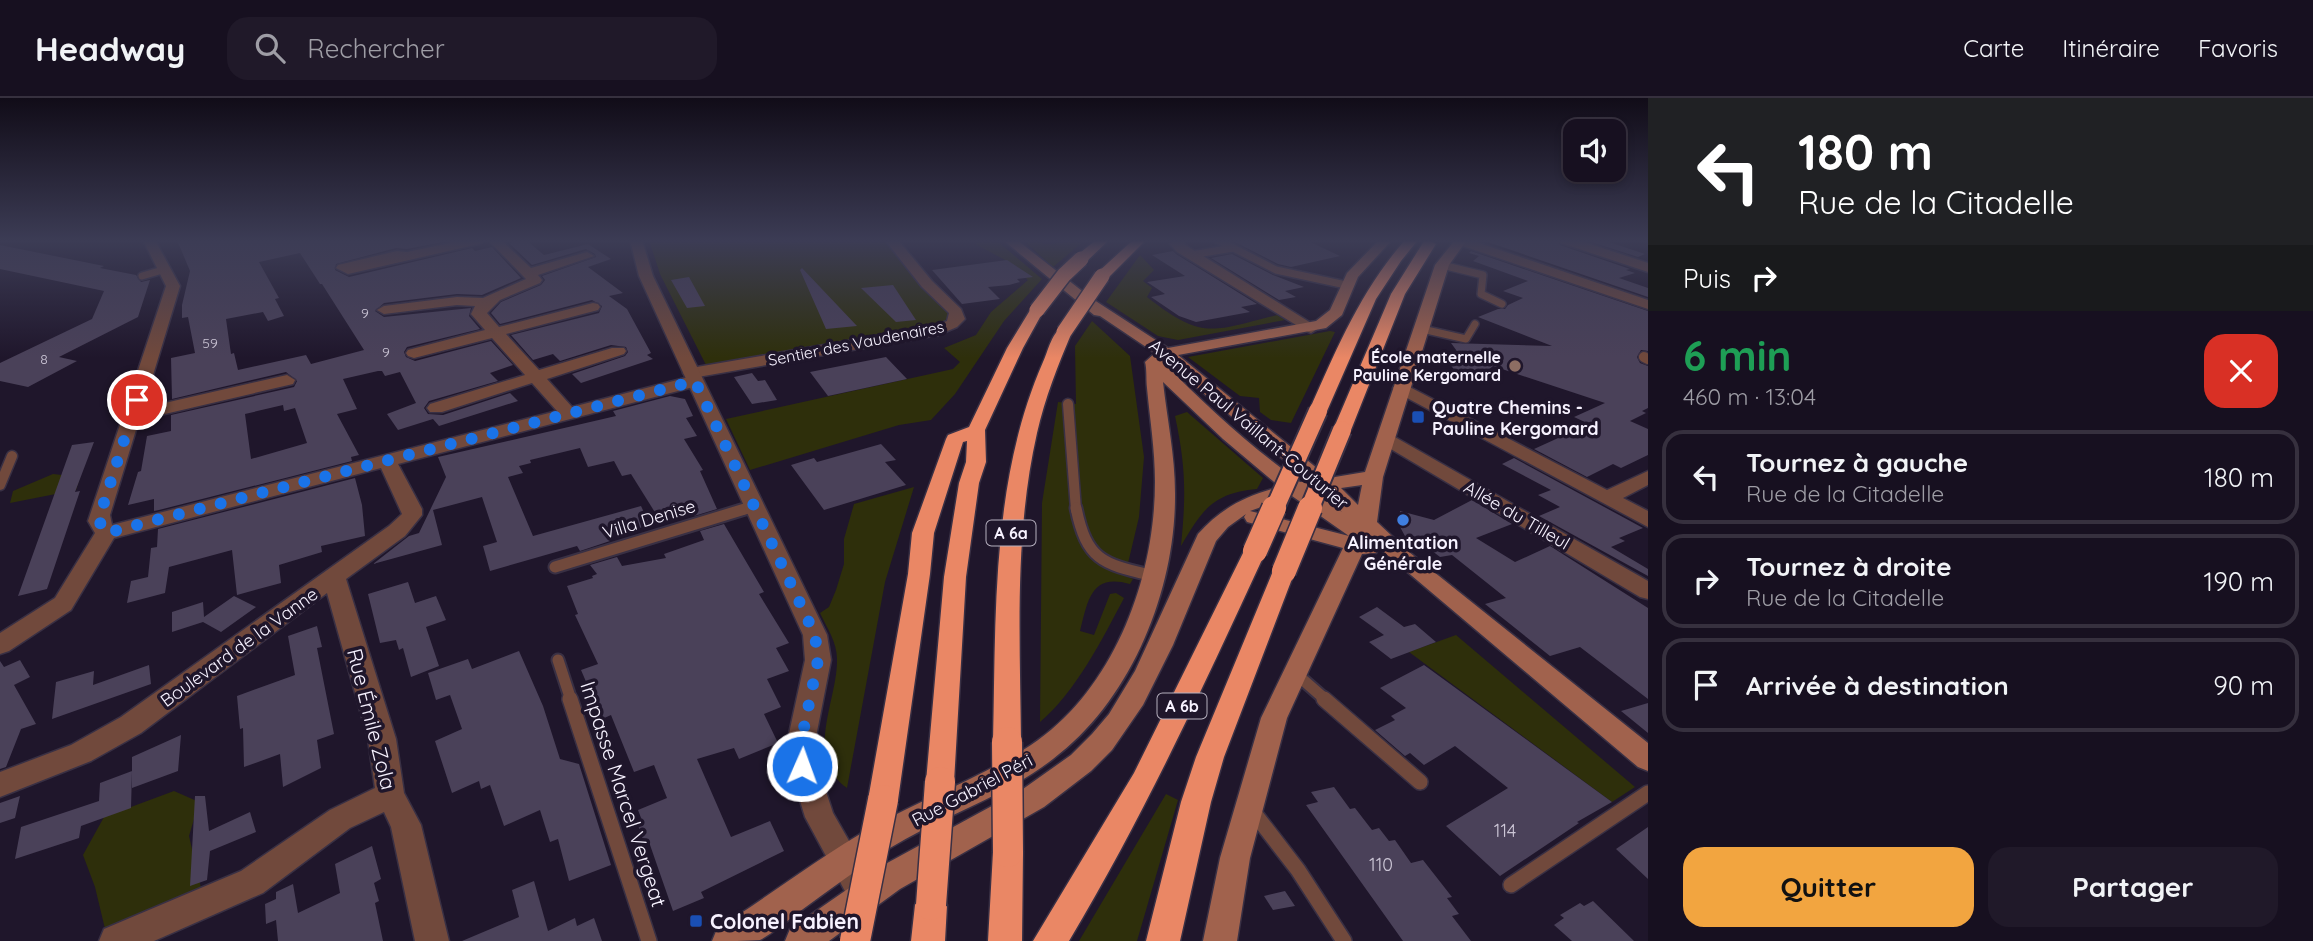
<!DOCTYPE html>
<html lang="fr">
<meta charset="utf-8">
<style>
:root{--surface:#171020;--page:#201929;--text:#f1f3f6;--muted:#9e9da5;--line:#36303e;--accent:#f2a540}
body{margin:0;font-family:Quicksand,sans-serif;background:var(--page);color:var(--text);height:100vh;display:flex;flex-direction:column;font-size:26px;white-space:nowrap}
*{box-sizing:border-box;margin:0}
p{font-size:23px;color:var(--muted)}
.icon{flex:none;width:38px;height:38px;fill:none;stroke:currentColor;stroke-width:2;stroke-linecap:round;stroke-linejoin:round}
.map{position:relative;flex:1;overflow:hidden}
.sheet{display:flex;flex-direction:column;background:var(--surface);width:665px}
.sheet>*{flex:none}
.banner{background:#202124;color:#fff;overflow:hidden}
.controls{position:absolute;left:1563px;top:21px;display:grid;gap:14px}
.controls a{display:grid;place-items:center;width:63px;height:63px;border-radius:14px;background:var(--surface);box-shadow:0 4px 10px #0003,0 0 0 2px var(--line);font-size:35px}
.pin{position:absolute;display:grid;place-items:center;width:60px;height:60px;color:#fff;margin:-30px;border:4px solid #fff;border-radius:50%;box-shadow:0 2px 7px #0007}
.me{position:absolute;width:77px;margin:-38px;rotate:2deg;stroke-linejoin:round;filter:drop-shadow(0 0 5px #0008)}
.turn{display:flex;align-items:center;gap:24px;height:147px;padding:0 35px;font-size:32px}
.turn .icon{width:91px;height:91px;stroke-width:2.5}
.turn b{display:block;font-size:49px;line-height:60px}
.then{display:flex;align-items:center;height:66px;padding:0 35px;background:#0003;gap:14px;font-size:26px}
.round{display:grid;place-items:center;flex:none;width:74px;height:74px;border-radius:21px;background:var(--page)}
.head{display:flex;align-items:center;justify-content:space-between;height:119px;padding:0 35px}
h1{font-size:42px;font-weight:700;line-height:52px;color:#1e9e55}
.action{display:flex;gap:14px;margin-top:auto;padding:14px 35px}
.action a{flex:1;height:80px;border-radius:21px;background:var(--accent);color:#111;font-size:28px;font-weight:700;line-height:80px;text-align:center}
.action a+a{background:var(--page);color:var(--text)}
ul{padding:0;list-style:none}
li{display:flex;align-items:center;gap:21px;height:94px;margin:0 14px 10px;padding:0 21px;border:4px solid var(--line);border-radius:21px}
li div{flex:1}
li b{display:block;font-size:26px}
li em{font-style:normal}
header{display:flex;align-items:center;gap:42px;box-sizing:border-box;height:98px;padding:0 35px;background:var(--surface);border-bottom:2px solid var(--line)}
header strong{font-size:33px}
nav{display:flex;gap:38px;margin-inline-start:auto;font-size:24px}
.search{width:490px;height:63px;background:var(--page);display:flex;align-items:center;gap:18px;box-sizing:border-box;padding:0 24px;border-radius:21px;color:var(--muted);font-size:26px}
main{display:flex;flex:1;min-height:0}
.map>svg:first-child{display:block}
</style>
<header>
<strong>Headway</strong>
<div class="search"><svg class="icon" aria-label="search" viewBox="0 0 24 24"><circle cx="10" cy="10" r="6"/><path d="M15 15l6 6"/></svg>Rechercher</div>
<nav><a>Carte</a><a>Itinéraire</a><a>Favoris</a></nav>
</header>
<main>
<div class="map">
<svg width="1648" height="843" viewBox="0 0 1648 843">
<rect width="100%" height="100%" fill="#1f162b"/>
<path fill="#2e2f0b" d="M649 142H888L922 187 949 212 950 218 938 228 707 269 660 176Z
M973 142H996L1042 181 1004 223 955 296 931 322 899 327 750 372 726 321 953 271 960 264 944 250 976 237 991 214 1028 182 1009 164 977 147Z
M1023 142H1043V146C1058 146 1070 142 1085 142L1053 169Z
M1140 157 1154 172 1143 183 1152 190 1147 199C1203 243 1212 233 1277 217L1285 222 1178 242 1158 238 1106 204Z
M1092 223 1130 258 1144 359 1139 419 1125 478 1133 481 1130 486C1091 475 1088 502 1080 533L1094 537 1110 496 1116 495 1124 500C1103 540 1075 595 1040 624L1042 405 1058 304 1076 306 1075 248Z
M1330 233 1335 234 1291 325 1271 322 1260 314 1259 300 1240 298 1188 259Z
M1187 314 1263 380 1257 391C1213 395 1202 412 1181 448 1186 397 1186 369 1175 318Z
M53 376 80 379 76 392 10 405 13 393Z
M914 389 885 484 847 690C803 659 838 602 837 561 837 544 827 530 820 515L829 509 836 492 844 466V441L854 406Z
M1456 537 1635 689 1612 704 1409 554Z
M174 693 199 704 189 738 201 790 106 835 95 789 83 757 104 719Z
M1166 696 1178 702 1137 843H1079Z"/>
<path fill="#4a4159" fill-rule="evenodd" d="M177 142H453L407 151 396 150 336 166 335 172 349 179 472 150 475 153 492 149 521 180 482 197 457 196 384 205 375 213 384 219 471 210 469 218 480 231 407 249 404 254 406 259 415 263 491 243 513 267 490 275 498 283 429 303 424 310 428 316 443 317 510 295 518 303 439 328 433 321 398 332 387 316 416 305 400 274 385 278 382 273H378L343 281 357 311 337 316 359 357 351 359 352 363 159 412 154 413V401L128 407 138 374 141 373 147 338 171 333V317L294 289 297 283 286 274 172 301 171 260 195 255 188 219 182 220V207L190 173ZM300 155 320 186H322L364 252 311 266 306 257 238 272 234 255 231 256 226 221 263 214 268 223 284 218 275 201 279 200 259 164ZM283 307 284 313 295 310 307 345 251 361 245 316Z
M526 142 544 157 588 146 611 161 588 169 623 195 609 198 627 211 651 255 647 257 653 261 581 285 572 276 625 258 628 254 626 249 611 247 560 263 553 256 533 262 511 237 599 215 602 208 592 202 500 226 491 215 501 204 541 187 545 182 542 178 596 159 595 156 586 151 532 167 509 145Z
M1231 142H1306L1340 158 1291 169 1278 166Z
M1482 142H1558L1560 147 1630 171 1626 172 1635 175 1619 180 1648 190V199Z
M1585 142H1603L1645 156 1638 159Z
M0 147 104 168 100 170 136 177 141 184 150 182 138 219 59 259 77 263 28 289 0 283V265L92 221 104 193 0 171Z
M1173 153 1176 156 1257 206 1241 209 1250 214 1196 224 1179 218 1151 199 1165 196 1147 184 1185 178 1152 157Z
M1471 153 1648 213V253L1641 252 1637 259 1640 265 1648 268V310L1642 313 1646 315 1630 323 1648 331V357L1621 370 1613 366 1587 379 1534 351 1589 326 1574 319 1605 305 1493 268 1479 280 1456 274 1449 265 1459 256 1451 245 1552 248 1478 219 1498 211H1505L1508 207 1523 200 1503 193 1528 183 1473 163 1479 158 1469 155Z
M1232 156 1273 177 1304 189 1285 193 1296 199 1279 202 1211 160Z
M1007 162 1033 179 1017 181 1020 184 1009 187 988 189 1000 201 962 206 932 172Z
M802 170 857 228 826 231 800 172Z
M689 179 705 208 687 210 671 182Z
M893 187 916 222 896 224 861 190Z
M886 259 907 281 828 298 810 274Z
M752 275 758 283 765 282 777 302 752 306 734 279Z
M670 298 685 301 693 318 686 320 697 338 684 341 703 372 700 373 717 411 694 418 689 406 656 416 631 376 622 378 614 363 588 369 580 350 530 362 531 365 519 368 523 375 508 379 533 438 641 408 650 427 608 439 610 443 580 453 577 448 490 473 483 448 497 444 482 399 433 412 442 447 373 466 409 438 419 435 446 379 438 359 616 318 613 313Z
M94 344 75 394 80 393 47 491 18 498 72 347Z
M881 346 896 362 885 364 906 387 824 412 791 367 814 360 817 364Z
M1514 360 1643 430 1619 440 1625 443 1611 449 1648 471V478L1539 418 1560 409 1538 397 1551 392 1502 366Z
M355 380 362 407 365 438 321 448 322 454 279 467 281 485 237 497 232 452 169 469 165 495 127 505 131 483 148 479 151 450 157 449 158 431Z
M1472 402 1512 426 1476 440 1515 464 1550 448 1648 510V601L1580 549 1550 558 1485 506 1506 500 1452 457 1440 459 1414 439 1406 440 1399 427 1400 413 1434 422Z
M724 426 764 494 759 496 789 545 776 550 789 573 767 581 781 609 764 616 778 645 739 661 734 650 697 661 731 739 770 723 784 753 701 794 704 800 673 813 649 744 644 746 638 727 643 725 638 712 667 700 654 667 634 674 611 617 602 621 581 572 598 566 575 517 578 516 567 488 593 480 592 478 597 476 590 467 617 459 622 468 666 460 664 456 704 442 700 433Z
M408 484 415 505 436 498 446 522 426 529 439 568 411 579 403 550 399 552 396 542 380 545 368 496Z
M234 498 256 509 221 534 203 524 172 534V514L203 504 204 519Z
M1377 509 1404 529 1415 526 1436 544 1391 561 1369 544 1384 537 1359 519Z
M317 528 322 549 317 550 334 636 317 642 321 670 283 689 280 656 244 669 243 630 240 631 237 598 295 577 288 538Z
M519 553 543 608 560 661 579 666 611 767 569 783 558 741 550 744 540 712 504 728 490 687 481 691 479 683 452 695 435 643 462 631 450 597 436 602 428 575 468 561 472 571Z
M20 562 30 579 14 587 36 626 21 631 6 669 0 671V563L4 569Z
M149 567 151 586 52 621 56 584 94 573 93 587Z
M1424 567 1612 704 1577 724 1579 725 1500 778 1446 728 1508 690 1455 648 1424 667 1410 655 1405 658 1375 632 1395 622 1391 618 1406 610 1380 590Z
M1648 605V635L1621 613Z
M181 637 178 673 132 690V659Z
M132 673 131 710 81 728 79 740 15 761 21 729 99 703 100 685Z
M1334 689 1350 711 1355 710 1372 732 1379 730 1389 743 1395 742 1411 765 1423 762 1452 799 1447 800 1459 816 1452 818 1471 843H1403L1306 707 1318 704 1311 694Z
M20 698 15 720 0 725V705Z
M195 698H205L209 733 250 714 256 734 210 753 207 782 190 788Z
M1648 729V781L1616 751Z
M372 748 381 781 374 785 379 803 375 805 383 843H278L276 822 266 826 265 806 276 801V794L293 786 298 815 340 795 335 766Z
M534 783 548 833 575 820 577 828 594 820 602 843H462L519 819 512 792Z
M1285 793 1295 808 1273 812 1264 798Z
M1593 803 1634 843H1572L1554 827 1564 820 1560 817 1580 805 1584 808Z"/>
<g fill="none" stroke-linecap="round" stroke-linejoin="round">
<defs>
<path id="service-far3" d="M1218 142 1276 172 1346 187
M1191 157 1233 150
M1442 167 1483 177 1481 196 1502 206
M142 178 166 171
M1422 231 1466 241 1475 226
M1643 259 1648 261"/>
<path id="service-far2" d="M1644 259 1648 261
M1068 306 1076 412
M0 387 12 358
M742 412 754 408"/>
<path id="service-far1" d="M1076 410C1087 464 1104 466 1154 478
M555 469 748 410
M558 562 571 602
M1294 574 1326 602"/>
<path id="service" d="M570 601 649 843
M1324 601 1420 684
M1251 711 1298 772 1344 843
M1511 787 1648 695"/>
<path id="minor" d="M143 142H155L180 188 143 310 287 277 295 282 293 286 139 322 110 417 112 427 557 313 532 285 442 314H430L427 310 430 306 525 277 492 240 414 260 408 258 406 255 408 252 485 232 471 216 475 208 457 207 384 216 377 212 384 208 457 199 483 200 526 181 488 142H501L531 170 587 154 594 158 538 177 542 182 540 185 500 202 487 215 499 229 593 205 598 206 600 209 598 212 506 236 539 272 612 250H624L626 253 624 256 547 281 572 309 689 279 683 275 691 270 934 228 947 223 949 215 922 189 885 142H898L932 183 961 211 965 221 957 229 938 237 698 279 703 283 701 287 398 366 422 411V417L405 438 346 481 396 641 404 695 421 727 449 843H415L391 729 384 714 350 730 263 795 154 843H99L104 831 241 773 330 712 375 690 368 641 327 495 141 635 91 663 0 699V674L71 647 121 619 389 428 402 416 381 370 114 440 71 512 9 553 0 556V535L55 500 95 435 88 423 90 417 166 188Z
M464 142H485L479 146 348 176 336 170 338 167 397 153 407 154Z
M1174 142H1186L1184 146 1187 148 1319 230 1311 235 1306 233 1177 154 1170 146Z
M1453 142H1470L1648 202V211L1454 145Z
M1560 142H1578L1648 165V174L1561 145Z
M1402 285 1607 392 1648 373V387L1623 400 1648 413V429L1396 294 1393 290 1396 286Z
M1386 334 1648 483V501L1640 499 1379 344 1377 340Z"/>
<path id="tertiary" d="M630 142H642L653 178 827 537 831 562 813 654 833 715 880 797 875 808 864 812 853 808 805 719 785 654 805 562 803 537 639 178Z"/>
<path id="secondary" d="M1003 142H1017L1091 200 1168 250 1316 223 1330 212 1347 175 1379 142H1392L1358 179 1342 217 1326 230 1178 257 1329 380 1365 374 1435 167 1455 142H1467L1449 167 1383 379 1377 424 1409 454 1648 645V673L1638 669 1379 450 1376 455 1362 456 1287 620 1250 760 1237 843H1203L1220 760 1261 620 1343 450 1247 424 1244 419 1246 416 1228 429 1216 443 1173 547 1143 607 1112 652 1091 673 1044 709 900 791 829 843H785L790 831 878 770 1023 691 1071 657 1092 636 1109 616 1135 573 1198 436C1221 410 1247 397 1280 389L1223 341 1163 284C1167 321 1175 357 1175 395 1176 491 1132 602 1053 661 1004 699 943 718 890 750 859 770 829 792 799 814 787 823 773 835 760 842 748 843 726 843 712 843L717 831C769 798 818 760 872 729 924 700 981 680 1031 647 1114 592 1155 480 1155 384 1155 352 1150 322 1147 290 1146 281 1147 271 1145 264L1155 255 1100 218 1094 217ZM1165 263 1309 383 1300 384C1251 349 1206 308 1164 265ZM1362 387 1358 407 1341 390ZM1321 393 1342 414 1313 394ZM1292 398 1349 438 1250 413Z"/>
<path id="motorway" d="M1096 142H1109L1086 164H1076V158Z
M1133 142H1146L1107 181H1097V175Z
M1405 142H1418L1401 163 1376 201 1327 313 1324 317H1312L1309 313C1336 252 1361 192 1405 142Z
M1429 142 1436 146 1405 196 1351 332 1342 338 1335 336 1333 332 1391 196 1424 143Z
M1037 208 1044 212 1023 250 985 332 986 364 979 385 966 479 954 684 950 693 940 696 930 693 926 684 944 479 959 385 966 364 967 343 963 344 934 435 930 476 898 702 893 711 883 715 873 711 868 702 908 476 912 435 946 341 948 337 969 329 1007 250 1032 209Z
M1064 229 1072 234C1058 267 1045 300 1037 335 1014 436 1020 541 1021 644L1017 652 1007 655 997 652 993 644C996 517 991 383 1043 264 1048 254 1052 232 1064 229Z
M1255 446 1263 448 1266 453C1204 587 1145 716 1069 843H1033L1134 675 1244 453 1247 448Z
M1284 465 1292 468 1295 473 1224 659 1211 704 1180 843H1146L1181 704 1196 659 1273 473 1276 468Z
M1008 740 1019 744 1023 754 1022 843H988L993 754 997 744Z
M931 791 942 796 947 807 945 843H911L915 807 920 796Z"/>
</defs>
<use href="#service-far3" stroke="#393044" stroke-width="10"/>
<use href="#service-far2" stroke="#393044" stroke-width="13"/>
<use href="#service-far1" stroke="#393044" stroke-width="15"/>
<use href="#service" stroke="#393044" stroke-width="18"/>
<use href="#minor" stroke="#393044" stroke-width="3"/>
<use href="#tertiary" stroke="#393044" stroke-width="3"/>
<use href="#secondary" stroke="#393044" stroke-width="3"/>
<use href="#motorway" stroke="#393044" stroke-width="3"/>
<use href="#service-far3" stroke="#71493c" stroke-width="7"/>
<use href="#service-far2" stroke="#71493c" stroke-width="10"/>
<use href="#service-far1" stroke="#71493c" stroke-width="11"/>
<use href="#service" stroke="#71493c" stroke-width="15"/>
<use href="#minor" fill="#71493c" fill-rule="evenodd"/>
<use href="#tertiary" fill="#71493c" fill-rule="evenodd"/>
<use href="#secondary" fill="#a1624d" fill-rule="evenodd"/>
<use href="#motorway" fill="#ea8765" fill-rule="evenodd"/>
<defs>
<path id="motorway-bridge-far3" d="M1037 212 1064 177 1081 161
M1064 234 1102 178"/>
<path id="motorway-bridge-far2" d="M1274 412 1318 313
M1309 412 1342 332"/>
<path id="motorway-bridge-far1" d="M1255 453 1274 410
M1284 473 1310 410"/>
<path id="motorway-bridge" d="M1007 644 1008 754
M931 807 940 684
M855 843 883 702"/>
</defs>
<use href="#motorway-bridge-far3" stroke="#393044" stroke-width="18" stroke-linecap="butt"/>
<use href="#motorway-bridge-far2" stroke="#393044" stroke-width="22" stroke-linecap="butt"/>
<use href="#motorway-bridge-far1" stroke="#393044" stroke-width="27" stroke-linecap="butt"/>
<use href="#motorway-bridge" stroke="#393044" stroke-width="33" stroke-linecap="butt"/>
<use href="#motorway-bridge-far3" stroke="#ea8765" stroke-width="15"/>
<use href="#motorway-bridge-far2" stroke="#ea8765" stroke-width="18"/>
<use href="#motorway-bridge-far1" stroke="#ea8765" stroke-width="24"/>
<use href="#motorway-bridge" stroke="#ea8765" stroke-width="30"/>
</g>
<linearGradient id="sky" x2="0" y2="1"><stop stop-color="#110c18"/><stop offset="0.55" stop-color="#3c3c55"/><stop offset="1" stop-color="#3c3c55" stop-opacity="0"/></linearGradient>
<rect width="1648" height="260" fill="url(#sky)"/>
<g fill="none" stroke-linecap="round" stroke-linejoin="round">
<path stroke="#1a73e8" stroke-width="12" stroke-dasharray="0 21.6" d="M137 302 100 417 99 423 106 435 695 283 815 537 818 562 799 654 802 668"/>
</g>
<circle fill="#8d6e63" stroke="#1f162b" stroke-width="2.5" cx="1515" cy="268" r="7"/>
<g fill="#1a4fb4" stroke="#1f162b" stroke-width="2.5">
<rect x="1411" y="312" width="14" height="14" rx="3.5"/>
<rect x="689" y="816" width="14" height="14" rx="3.5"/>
</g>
<circle fill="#3f7fe0" stroke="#1f162b" stroke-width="2.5" cx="1403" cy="422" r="7"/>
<g text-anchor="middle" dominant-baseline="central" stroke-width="7" stroke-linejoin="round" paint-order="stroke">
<g font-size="14" fill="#ccc6d6">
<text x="365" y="215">9</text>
<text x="210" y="245">59</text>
<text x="386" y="254">9</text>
<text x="44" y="261">8</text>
</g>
<g font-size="16" fill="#f7f2ff" stroke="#1f162b">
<text transform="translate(856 245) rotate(-11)">Sentier des Vaudenaires</text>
</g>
<g font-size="16" font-weight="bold" fill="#f7f2ff" stroke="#1f162b" text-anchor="end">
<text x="1501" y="259">École maternelle<tspan x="1501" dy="18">Pauline Kergomard</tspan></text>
</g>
<g fill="#1f162b" stroke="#b6b0bf" stroke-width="2">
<rect x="986.5" y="422.5" width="49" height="25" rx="5"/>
<rect x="1157.5" y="595.5" width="49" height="25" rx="5"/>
</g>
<g font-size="16" font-weight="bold" fill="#f7f2ff">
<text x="1011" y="435">A 6a</text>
<text x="1182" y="608">A 6b</text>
</g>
<g font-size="18" font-weight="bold" fill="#f7f2ff" stroke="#1f162b" text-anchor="start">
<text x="1432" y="309">Quatre Chemins -<tspan x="1432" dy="21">Pauline Kergomard</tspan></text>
<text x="1403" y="444" text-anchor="middle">Alimentation<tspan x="1403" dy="21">Générale</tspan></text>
</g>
<g font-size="18" fill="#f7f2ff" stroke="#1f162b">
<text transform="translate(1249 326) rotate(40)">Avenue Paul Vaillant-Couturier</text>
<text transform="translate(1517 417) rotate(30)">Allée du Tilleul</text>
<text transform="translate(649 421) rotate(-17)">Villa Denise</text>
<text transform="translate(239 549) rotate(-36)">Boulevard de la Vanne</text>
<text transform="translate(972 692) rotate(-28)">Rue Gabriel Péri</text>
</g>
<g font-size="18" fill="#ccc6d6">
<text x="1505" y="732">114</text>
<text x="1381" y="766">110</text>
</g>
<g font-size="21" fill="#f7f2ff" stroke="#1f162b">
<text transform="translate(372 621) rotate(76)">Rue Émile Zola</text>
<text transform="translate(624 696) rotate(72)">Impasse Marcel Vergeat</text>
</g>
<g font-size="21" font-weight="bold" fill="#f7f2ff" stroke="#1f162b" text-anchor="start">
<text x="710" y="823">Colonel Fabien</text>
</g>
</g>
</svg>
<div class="controls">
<a><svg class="icon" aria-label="sound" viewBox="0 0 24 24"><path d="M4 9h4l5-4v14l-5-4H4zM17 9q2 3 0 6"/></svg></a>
</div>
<div class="pin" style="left:137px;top:302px;background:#d93025"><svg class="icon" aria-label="arrive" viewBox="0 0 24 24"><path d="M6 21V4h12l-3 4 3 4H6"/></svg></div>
<svg class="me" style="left:802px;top:668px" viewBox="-20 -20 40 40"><circle r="17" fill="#1a73e8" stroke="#fff" stroke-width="3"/><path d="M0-11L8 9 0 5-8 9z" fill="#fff"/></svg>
</div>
<section class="sheet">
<div class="banner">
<div class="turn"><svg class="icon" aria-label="left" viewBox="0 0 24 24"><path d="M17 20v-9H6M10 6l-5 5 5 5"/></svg><div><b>180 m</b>Rue de la Citadelle</div></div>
<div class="then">Puis<svg class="icon" aria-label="right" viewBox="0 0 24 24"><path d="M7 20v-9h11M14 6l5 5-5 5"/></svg></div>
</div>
<div class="head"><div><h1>6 min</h1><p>460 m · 13:04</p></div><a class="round" style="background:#d93025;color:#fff"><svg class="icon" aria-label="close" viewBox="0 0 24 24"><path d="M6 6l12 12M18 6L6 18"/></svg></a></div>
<ul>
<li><svg class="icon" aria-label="left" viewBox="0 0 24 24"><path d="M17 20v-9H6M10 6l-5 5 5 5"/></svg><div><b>Tournez à gauche</b><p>Rue de la Citadelle</p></div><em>180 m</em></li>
<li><svg class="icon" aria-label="right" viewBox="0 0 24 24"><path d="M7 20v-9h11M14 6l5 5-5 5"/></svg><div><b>Tournez à droite</b><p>Rue de la Citadelle</p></div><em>190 m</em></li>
<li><svg class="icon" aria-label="arrive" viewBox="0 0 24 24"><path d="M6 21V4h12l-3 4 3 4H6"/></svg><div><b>Arrivée à destination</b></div><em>90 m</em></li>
</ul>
<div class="action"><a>Quitter</a><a>Partager</a></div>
</section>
</main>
